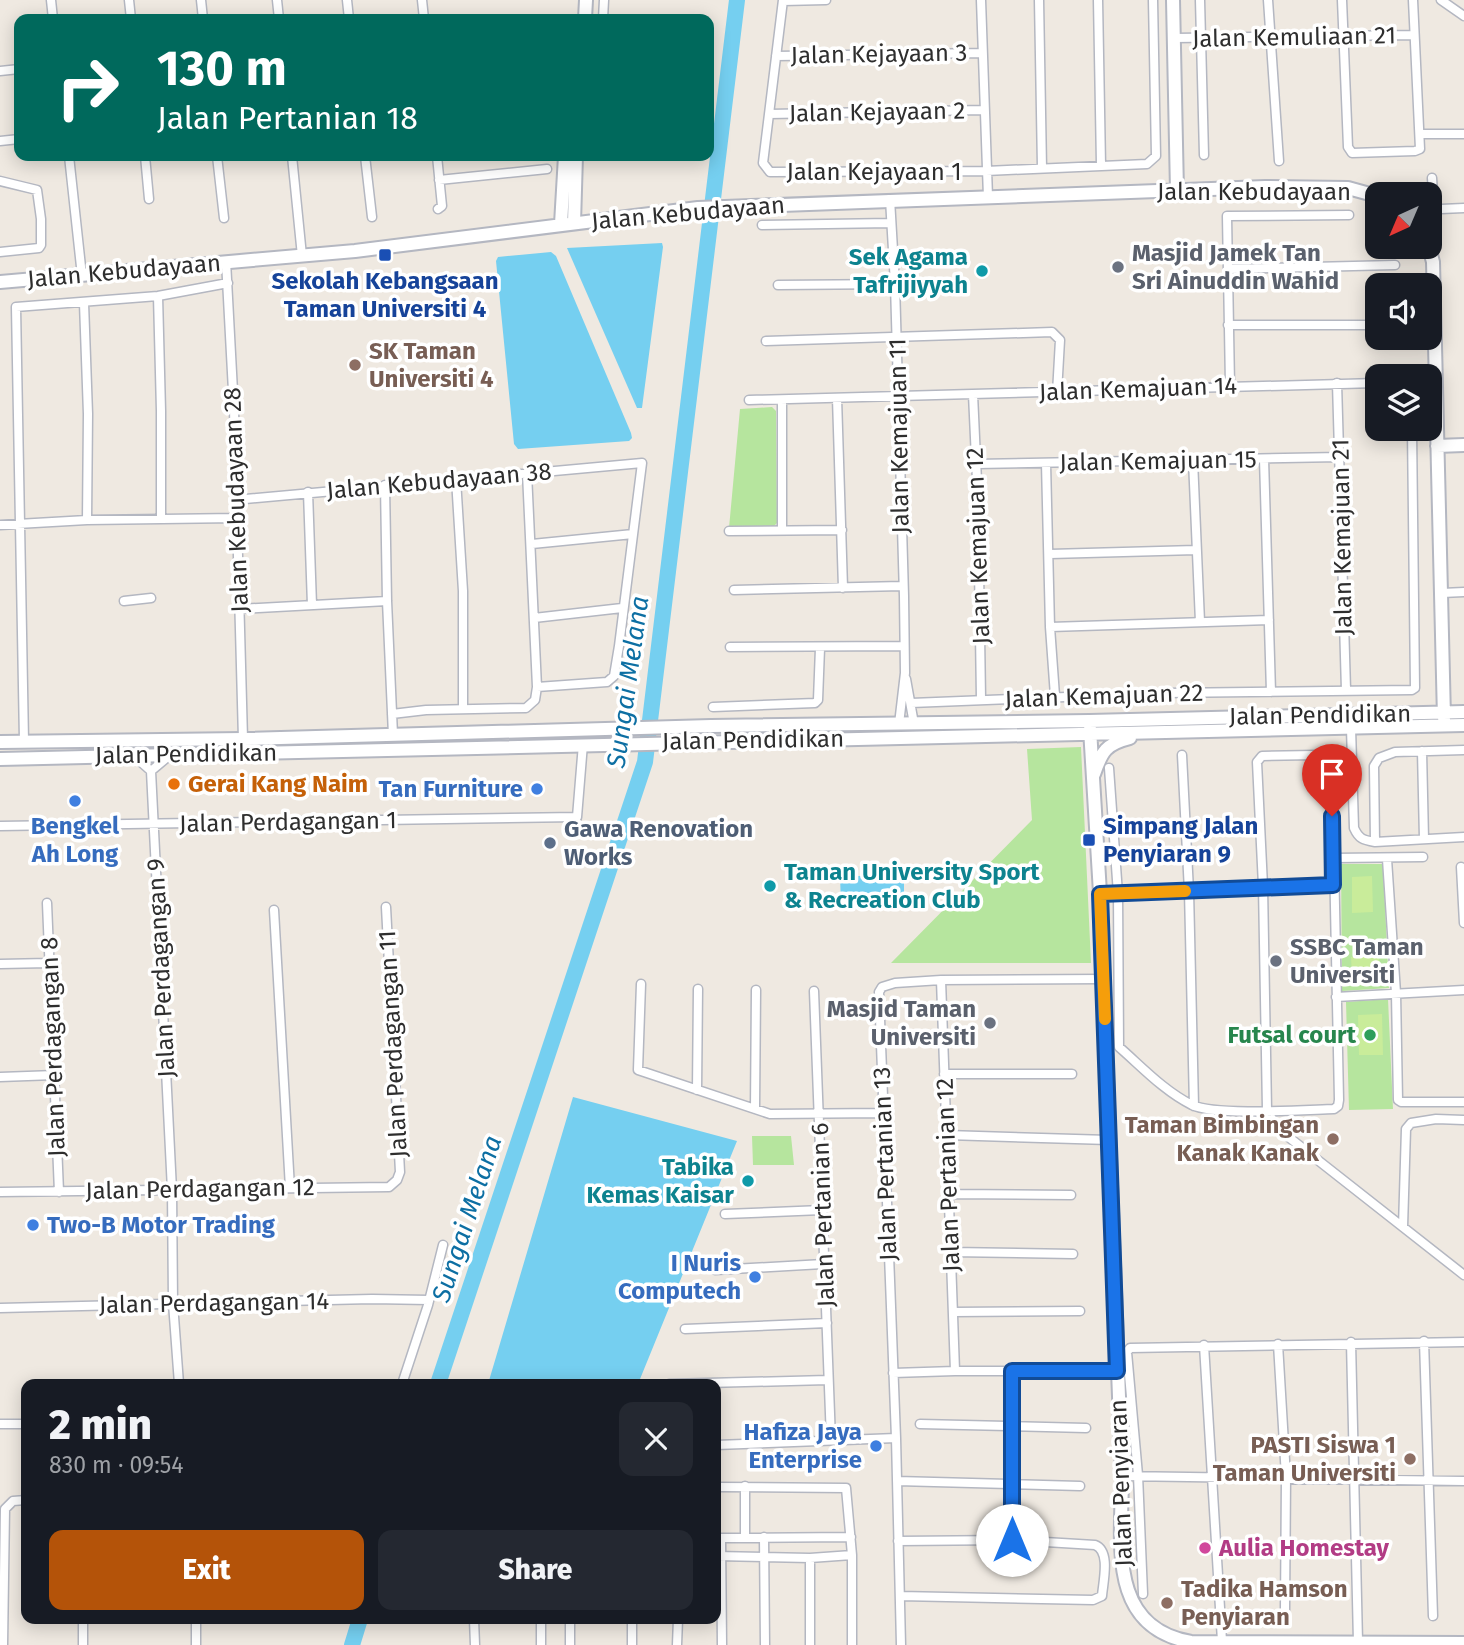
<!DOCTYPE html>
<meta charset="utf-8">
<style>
:root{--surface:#171b24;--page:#242831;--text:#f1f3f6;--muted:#9ea1a6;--accent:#b45309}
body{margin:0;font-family:"Fira Sans",sans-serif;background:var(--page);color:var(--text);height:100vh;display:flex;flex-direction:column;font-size:26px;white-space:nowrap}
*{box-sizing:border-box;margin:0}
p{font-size:23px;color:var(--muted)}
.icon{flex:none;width:38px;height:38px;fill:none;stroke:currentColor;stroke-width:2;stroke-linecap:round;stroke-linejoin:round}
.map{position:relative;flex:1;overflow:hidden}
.details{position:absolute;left:21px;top:1379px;width:700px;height:245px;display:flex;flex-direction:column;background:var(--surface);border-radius:14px;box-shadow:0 4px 18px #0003}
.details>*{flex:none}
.guide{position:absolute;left:14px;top:14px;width:700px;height:147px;border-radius:14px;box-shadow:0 4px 18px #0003;background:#00695c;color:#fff;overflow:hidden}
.needle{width:46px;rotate:224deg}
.controls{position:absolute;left:1365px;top:182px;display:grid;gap:14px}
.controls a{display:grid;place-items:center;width:77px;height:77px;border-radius:14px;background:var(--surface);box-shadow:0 4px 18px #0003;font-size:35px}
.pin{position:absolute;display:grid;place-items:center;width:60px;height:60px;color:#fff;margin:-72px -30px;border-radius:50% 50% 50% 0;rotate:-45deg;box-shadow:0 0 7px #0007}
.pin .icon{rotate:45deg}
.me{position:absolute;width:77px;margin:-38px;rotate:0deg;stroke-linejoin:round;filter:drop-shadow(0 0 5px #0008)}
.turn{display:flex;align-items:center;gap:24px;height:147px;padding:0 28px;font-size:32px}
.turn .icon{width:91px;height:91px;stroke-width:2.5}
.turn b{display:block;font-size:49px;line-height:60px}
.round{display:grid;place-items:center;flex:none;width:74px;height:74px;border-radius:14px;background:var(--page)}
.overview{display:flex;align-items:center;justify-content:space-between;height:119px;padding:0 28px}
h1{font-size:42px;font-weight:800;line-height:52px}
.button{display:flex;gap:14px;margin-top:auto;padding:14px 28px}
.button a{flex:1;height:80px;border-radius:14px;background:var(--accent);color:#fff;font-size:28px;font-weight:800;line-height:80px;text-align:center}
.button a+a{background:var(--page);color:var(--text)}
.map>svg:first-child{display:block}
</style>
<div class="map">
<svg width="1464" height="1645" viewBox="0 0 1464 1645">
<rect width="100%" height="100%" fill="#efe9e1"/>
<path fill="#b6e59e" d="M772 407 776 411 777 523 773 527 729 528 740 409Z
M1081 747 1091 963H891L1032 820 1027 749Z
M1341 864H1383L1389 988 1342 991Z
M1388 999 1393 1109 1349 1110 1346 1002Z
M752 1136H791L794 1165H753Z"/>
<path fill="#c9ec9a" d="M1372 876 1373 912 1352 913V877Z
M1351 957H1379L1380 976H1352Z
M1382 1014 1383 1055H1359L1358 1015Z"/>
<path fill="#75cff0" d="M662 243 663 247 642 408H637L567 248Z
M551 252 556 256 631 433 632 438 629 441 518 449 514 444 496 261 498 257Z
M840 876H904V904H841Z
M573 1097 737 1141 638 1384H488Z"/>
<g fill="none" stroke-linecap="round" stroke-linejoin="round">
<path stroke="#75cff0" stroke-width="16" d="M438 1384 645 762 737 0
M352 1645 360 1619"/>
<defs>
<path id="street" d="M51 0 53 19
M129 0 131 19
M201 0 203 19
M277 0 279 19
M347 0 349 19
M422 0 424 19
M783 0 763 163 770 172 986 171 1147 164 1156 156 1153 0
M981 0 988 197
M1039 0 1042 168
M1098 0 1101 165
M1200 0 1204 155
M1268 0 1279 161
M1342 0 1348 147 1352 153 1415 151 1420 149 1413 0
M1441 0 1464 16
M783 1 826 0
M603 19 604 0
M1174 38 1414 35
M776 56 982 53
M0 71 19 69
M769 114 984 110
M1420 134H1464
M0 141 19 139
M69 156 82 276
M145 156 149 199
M217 156 224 218
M292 156 302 256
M365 156 372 217
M437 156 442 206 438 209
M1432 178 1434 206 1441 209 1464 208
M439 180 547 169
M0 181 37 190 41 219V245L39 248 0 252
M890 199 895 284 904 596 905 673 899 724
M762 225 891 223
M226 261 234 410 243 739
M1228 269 1395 265
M778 285 895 284
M158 296 161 411V518
M84 303 88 414 87 520
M1228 325H1377
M766 341 1052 332 1060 340 1057 393
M1337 383 1346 690
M1230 385 1227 216 1349 215
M973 394 978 503 981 699
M837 398 843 588
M749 400 1377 383
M1264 459 1271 692
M1193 460 1200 622
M1046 463 1050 627 1055 696
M976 464 1340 457
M456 479 463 591V709
M385 485 387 601 393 735
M308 492 312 605
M235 500 642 463 619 646 614 676 607 682 537 687
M0 525 87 520 237 518
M782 529V400
M729 531 842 530
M532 544 633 534
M1050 554 1196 550
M734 590 902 586
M1442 593 1464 592
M124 601 151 598
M239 609 387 601
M534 618 622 608
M1050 627 1269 620
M730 647 904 646
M906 679 914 724
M911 703 1166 693 1412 690 1415 688 1412 429
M713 707 815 703 818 700 820 648
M392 714 426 710 526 708 535 700 537 687 527 473
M1351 728 1354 828C1359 839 1363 840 1375 842L1464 837
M24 741 16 307 158 296 228 283
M1422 751 1424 839
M133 755 151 771 172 1190 173 1303 179 1384
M1182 755 1189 891 1194 1106
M1109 768 1118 894 1119 1047C1142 1067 1164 1091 1192 1105 1216 1116 1303 1110 1334 1109L1338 1106 1339 1100 1334 858 1328 761 1323 757 1315 755 1262 756 1257 762 1263 886 1267 1110 1277 1128 1464 1275
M151 771 170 755
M0 826 577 817 583 744
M1375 842 1374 766 1379 758 1395 752 1464 750
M1334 858 1423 857
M1387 859 1396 993 1398 1100 1401 1102H1464
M1461 867 1464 923
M1100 893 1333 885
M47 903 59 1192
M274 910 290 1188
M0 964 49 963
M941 980 955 1371
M641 984 638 1070 770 1114 883 1113
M814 991 831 1440
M1336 997 1464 990
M944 1074H1072
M0 1077 55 1075
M697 1090 698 989
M755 1109 756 990
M947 1135 1109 1140
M0 1192 389 1187 397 1180 400 1172 386 907
M949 1194 1071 1195
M725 1214 822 1210
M1403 1227 1406 1129 1411 1123 1436 1119 1464 1120
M951 1252 1073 1254
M715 1270 823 1264
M0 1308 372 1299 429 1300
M953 1312 1080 1311
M685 1329 827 1323
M1424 1341 1433 1616
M1351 1342 1358 1642
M1278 1344 1286 1477 1285 1610
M1204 1345 1222 1641
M1011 1371 1012 1540
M893 1373 955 1371H1117
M402 1384 428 1305 443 1245
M669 1384 828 1380
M0 1424H26
M920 1424 1086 1428
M716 1445 896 1438
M1122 1476 1464 1481
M897 1481 1080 1486
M745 1486V1537
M716 1487 846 1488 852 1555V1645
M764 1537 765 1645
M716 1538 851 1537
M721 1538 722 1645
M898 1541 1012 1540 1095 1545C1111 1551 1103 1582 1102 1596L1093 1600 900 1596
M716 1556 810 1558 852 1555
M810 1558V1645
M1143 1594 1138 1475 1127 1352 1130 1348 1464 1342
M83 1619V1645
M474 1619 475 1645
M570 1619V1645
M632 1619V1645
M3 1645 5 1509 13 1501 26 1500
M196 1645V1619
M541 1645V1619
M677 1645 678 1619
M901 1645 896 1438 879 992 882 987 895 983 941 980 1104 979"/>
<path id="secondary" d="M1173 0 1177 191
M585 19 586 0
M574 223 576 156
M561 224 565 156
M1429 247 1433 262 1444 718
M0 282 355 251 698 208 1265 187 1348 188 1377 196
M1437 446 1464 445
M1090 729 1100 893 1122 1476C1122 1541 1106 1627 1191 1642L1464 1643
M0 742 243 739 711 726 1089 721 1464 712
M0 759 1464 725
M1094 774C1102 751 1106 744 1130 738"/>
</defs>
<use href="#street" stroke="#b4b7c1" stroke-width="11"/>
<use href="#secondary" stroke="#b4b7c1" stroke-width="16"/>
<use href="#street" stroke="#fff" stroke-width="8"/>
<use href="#secondary" stroke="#fff" stroke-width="12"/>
</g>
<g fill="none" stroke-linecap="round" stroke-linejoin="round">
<defs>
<path id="route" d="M1012 1540V1371H1117L1100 894 1333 885 1332 816"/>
</defs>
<use href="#route" stroke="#114b97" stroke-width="18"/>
<use href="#route" stroke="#1a73e8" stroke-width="12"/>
<path stroke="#f59e0b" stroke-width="12" d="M1105 1019 1100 894 1185 891"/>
</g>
<g fill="#1a4fb4" stroke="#fff" stroke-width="2.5">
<rect x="378" y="248" width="14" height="14" rx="3.5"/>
<rect x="1082" y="833" width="14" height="14" rx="3.5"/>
</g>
<g fill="#6b7280" stroke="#fff" stroke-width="2.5">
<circle cx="1118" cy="267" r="7"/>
<circle cx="1276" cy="961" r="7"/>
<circle cx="990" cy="1023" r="7"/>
</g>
<g fill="#0f9aa8" stroke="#fff" stroke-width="2.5">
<circle cx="982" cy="271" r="7"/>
<circle cx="770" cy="886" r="7"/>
<circle cx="748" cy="1181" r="7"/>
</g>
<g fill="#8d6e63" stroke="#fff" stroke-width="2.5">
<circle cx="355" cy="365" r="7"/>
<circle cx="1333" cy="1139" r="7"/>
<circle cx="1410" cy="1459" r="7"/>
<circle cx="1167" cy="1603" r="7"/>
</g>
<circle fill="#e8710a" stroke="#fff" stroke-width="2.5" cx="174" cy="784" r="7"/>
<g fill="#3f7fe0" stroke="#fff" stroke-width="2.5">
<circle cx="537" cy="789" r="7"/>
<circle cx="75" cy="801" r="7"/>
<circle cx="33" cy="1225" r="7"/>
<circle cx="755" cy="1277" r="7"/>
<circle cx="876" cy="1446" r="7"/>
</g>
<circle fill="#5c6f8a" stroke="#fff" stroke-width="2.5" cx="550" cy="843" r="7"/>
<circle fill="#2e9e5b" stroke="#fff" stroke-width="2.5" cx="1370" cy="1035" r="7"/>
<circle fill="#d1479c" stroke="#fff" stroke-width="2.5" cx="1205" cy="1548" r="7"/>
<g text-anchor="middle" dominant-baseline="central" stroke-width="7" stroke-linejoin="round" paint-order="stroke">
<g font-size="24" fill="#2e2e2e" stroke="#fff">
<text transform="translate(1294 37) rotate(-1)">Jalan Kemuliaan 21</text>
<text transform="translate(879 54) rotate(-1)">Jalan Kejayaan 3</text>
<text transform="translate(877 112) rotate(-1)">Jalan Kejayaan 2</text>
<text x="874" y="172">Jalan Kejayaan 1</text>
<text x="1254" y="192">Jalan Kebudayaan</text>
<text transform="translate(688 213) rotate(-5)">Jalan Kebudayaan</text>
<text transform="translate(124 271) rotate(-5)">Jalan Kebudayaan</text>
<text transform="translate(1138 389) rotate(-2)">Jalan Kemajuan 14</text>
<text transform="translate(899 436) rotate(-91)">Jalan Kemajuan 11</text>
<text transform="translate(1158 461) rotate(-1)">Jalan Kemajuan 15</text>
<text transform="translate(439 481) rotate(-5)">Jalan Kebudayaan 38</text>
<text transform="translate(236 500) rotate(-92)">Jalan Kebudayaan 28</text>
<text transform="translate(1342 537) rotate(-91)">Jalan Kemajuan 21</text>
<text transform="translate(978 546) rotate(-92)">Jalan Kemajuan 12</text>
<text transform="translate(1104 696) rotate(-2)">Jalan Kemajuan 22</text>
<text transform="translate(1320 715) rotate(-1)">Jalan Pendidikan</text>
<text transform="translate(753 740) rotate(-1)">Jalan Pendidikan</text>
<text transform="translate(186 754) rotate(-1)">Jalan Pendidikan</text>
<text transform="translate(288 822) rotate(-1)">Jalan Perdagangan 1</text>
<text transform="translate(161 968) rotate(-93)">Jalan Perdagangan 9</text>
<text transform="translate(393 1044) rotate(-93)">Jalan Perdagangan 11</text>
<text transform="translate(53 1047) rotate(-92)">Jalan Perdagangan 8</text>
<text transform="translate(885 1164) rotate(-92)">Jalan Pertanian 13</text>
<text transform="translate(948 1175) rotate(-92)">Jalan Pertanian 12</text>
<text transform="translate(200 1189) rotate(-1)">Jalan Perdagangan 12</text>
<text transform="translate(823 1215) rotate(-92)">Jalan Pertanian 6</text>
<text transform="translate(214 1303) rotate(-1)">Jalan Perdagangan 14</text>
<text transform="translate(1121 1483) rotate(-92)">Jalan Penyiaran</text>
</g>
<g font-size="24" font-weight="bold" fill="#5b616d" stroke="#fff" text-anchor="start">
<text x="1132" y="253">Masjid Jamek Tan<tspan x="1132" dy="28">Sri Ainuddin Wahid</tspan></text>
<text x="1290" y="947">SSBC Taman<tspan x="1290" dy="28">Universiti</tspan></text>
<text x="976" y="1009" text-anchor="end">Masjid Taman<tspan x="976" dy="28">Universiti</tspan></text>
</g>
<g font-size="24" font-weight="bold" fill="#0d838f" stroke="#fff" text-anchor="end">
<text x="968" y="257">Sek Agama<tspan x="968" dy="28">Tafrijiyyah</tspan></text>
<text x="784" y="872" text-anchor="start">Taman University Sport<tspan x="784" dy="28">&amp; Recreation Club</tspan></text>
<text x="734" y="1167">Tabika<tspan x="734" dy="28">Kemas Kaisar</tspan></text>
</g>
<g font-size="24" font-weight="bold" fill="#164399" stroke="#fff">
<text x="385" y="281">Sekolah Kebangsaan<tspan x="385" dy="28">Taman Universiti 4</tspan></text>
<text x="1103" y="826" text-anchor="start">Simpang Jalan<tspan x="1103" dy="28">Penyiaran 9</tspan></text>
</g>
<g font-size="24" font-weight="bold" fill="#785e54" stroke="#fff" text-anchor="start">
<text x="369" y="351">SK Taman<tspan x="369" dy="28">Universiti 4</tspan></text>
<text x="1319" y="1125" text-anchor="end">Taman Bimbingan<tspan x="1319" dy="28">Kanak Kanak</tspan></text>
<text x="1396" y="1445" text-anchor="end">PASTI Siswa 1<tspan x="1396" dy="28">Taman Universiti</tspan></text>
<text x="1181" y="1589">Tadika Hamson<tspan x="1181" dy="28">Penyiaran</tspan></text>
</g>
<g font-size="24" font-weight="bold" fill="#c56008" stroke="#fff" text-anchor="start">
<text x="188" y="784">Gerai Kang Naim</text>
</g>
<g font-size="24" font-weight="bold" fill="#366cbe" stroke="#fff" text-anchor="end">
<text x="523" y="789">Tan Furniture</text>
<text x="75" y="826" text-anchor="middle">Bengkel<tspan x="75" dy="28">Ah Long</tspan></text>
<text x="47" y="1225" text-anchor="start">Two-B Motor Trading</text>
<text x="741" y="1263">I Nuris<tspan x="741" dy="28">Computech</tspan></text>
<text x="862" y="1432">Hafiza Jaya<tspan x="862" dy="28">Enterprise</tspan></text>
</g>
<g font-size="24" font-weight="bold" fill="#4e5e75" stroke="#fff" text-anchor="start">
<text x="564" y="829">Gawa Renovation<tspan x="564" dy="28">Works</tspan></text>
</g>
<g font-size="24" font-weight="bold" fill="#27864d" stroke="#fff" text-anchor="end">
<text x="1356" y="1035">Futsal court</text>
</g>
<g font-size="24" font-weight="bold" fill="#b23c85" stroke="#fff" text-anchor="start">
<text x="1219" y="1548">Aulia Homestay</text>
</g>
<g font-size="26" font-style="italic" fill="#0d6fa3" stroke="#fff">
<text transform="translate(628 682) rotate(-82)">Sungai Melana</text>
<text transform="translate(467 1219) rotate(-72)">Sungai Melana</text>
</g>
</g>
</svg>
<div class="controls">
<a><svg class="needle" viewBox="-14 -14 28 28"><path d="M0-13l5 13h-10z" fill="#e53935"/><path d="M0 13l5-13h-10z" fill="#9ea1a6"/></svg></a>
<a><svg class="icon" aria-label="sound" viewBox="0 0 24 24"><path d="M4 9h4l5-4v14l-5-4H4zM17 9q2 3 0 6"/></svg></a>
<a><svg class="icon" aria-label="layers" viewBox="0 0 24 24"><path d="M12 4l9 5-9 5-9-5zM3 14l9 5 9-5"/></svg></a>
</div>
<div class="pin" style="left:1332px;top:816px;background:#d93025"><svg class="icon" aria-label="arrive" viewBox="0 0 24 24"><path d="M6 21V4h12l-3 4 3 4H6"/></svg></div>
<svg class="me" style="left:1012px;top:1540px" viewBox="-20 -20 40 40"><circle r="19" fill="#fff"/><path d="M0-13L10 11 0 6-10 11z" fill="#1a73e8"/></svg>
<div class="guide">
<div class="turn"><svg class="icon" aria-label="right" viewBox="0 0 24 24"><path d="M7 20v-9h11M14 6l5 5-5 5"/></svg><div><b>130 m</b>Jalan Pertanian 18</div></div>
</div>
<section class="details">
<div class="overview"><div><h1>2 min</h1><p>830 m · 09:54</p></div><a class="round"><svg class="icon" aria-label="close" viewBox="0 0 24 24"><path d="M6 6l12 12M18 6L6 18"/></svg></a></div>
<div class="button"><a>Exit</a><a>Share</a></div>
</section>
</div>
